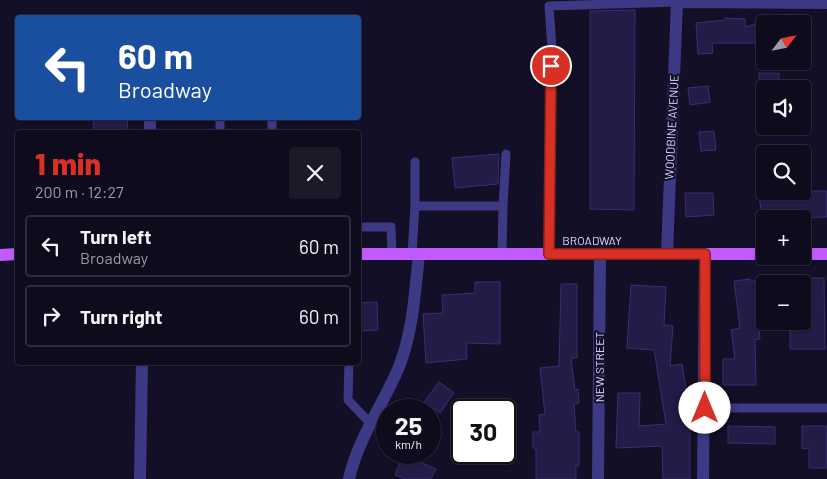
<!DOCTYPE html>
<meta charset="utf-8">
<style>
:root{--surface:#0e0b1c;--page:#1c1929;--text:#f1f3f6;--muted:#9b9ba3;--line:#2e2b3b;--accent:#d93025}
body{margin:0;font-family:Barlow,sans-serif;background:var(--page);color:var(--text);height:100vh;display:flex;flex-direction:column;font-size:19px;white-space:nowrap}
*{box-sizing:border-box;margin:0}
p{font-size:16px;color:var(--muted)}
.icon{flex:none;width:28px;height:28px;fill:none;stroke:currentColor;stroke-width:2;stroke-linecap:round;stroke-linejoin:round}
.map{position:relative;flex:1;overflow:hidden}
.drawer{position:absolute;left:15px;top:130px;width:346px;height:235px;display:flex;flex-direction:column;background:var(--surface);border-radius:5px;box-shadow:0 1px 4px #0004,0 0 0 1px var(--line)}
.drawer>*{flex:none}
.guide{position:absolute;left:15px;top:15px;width:346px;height:105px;border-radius:5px;box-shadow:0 1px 4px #0004,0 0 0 1px var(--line);background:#1a4fa0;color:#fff;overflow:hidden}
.needle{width:32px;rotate:58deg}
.fabs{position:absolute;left:756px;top:15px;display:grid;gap:10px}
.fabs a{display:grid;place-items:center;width:55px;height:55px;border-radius:5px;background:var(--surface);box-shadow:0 1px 4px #0004,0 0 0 1px var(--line);font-size:25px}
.speed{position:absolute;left:376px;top:399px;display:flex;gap:10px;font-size:25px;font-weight:700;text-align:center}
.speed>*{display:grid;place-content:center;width:65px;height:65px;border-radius:50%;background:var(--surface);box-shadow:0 1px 4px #0004,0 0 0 1px var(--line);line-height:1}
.speed small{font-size:12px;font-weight:400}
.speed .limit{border:2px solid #111;border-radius:8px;background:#fff;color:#111}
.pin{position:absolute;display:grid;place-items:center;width:42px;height:42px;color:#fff;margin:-21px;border:2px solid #fff;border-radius:50%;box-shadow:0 1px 5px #0007}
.me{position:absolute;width:55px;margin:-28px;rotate:0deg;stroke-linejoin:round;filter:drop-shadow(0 0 4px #0008)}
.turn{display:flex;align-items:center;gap:18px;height:105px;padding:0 20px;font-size:22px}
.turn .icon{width:65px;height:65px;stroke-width:2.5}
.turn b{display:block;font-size:35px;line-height:42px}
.round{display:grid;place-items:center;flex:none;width:52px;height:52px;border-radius:5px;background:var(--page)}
.summary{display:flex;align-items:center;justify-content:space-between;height:85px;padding:0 20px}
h1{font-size:30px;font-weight:800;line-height:38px;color:var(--accent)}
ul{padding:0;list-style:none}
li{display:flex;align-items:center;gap:15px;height:62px;margin:0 10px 8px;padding:0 10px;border:2px solid var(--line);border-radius:5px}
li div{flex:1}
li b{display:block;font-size:19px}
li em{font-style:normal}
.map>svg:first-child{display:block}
</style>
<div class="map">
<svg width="827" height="479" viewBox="0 0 827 479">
<rect width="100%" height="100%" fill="#130f26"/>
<path fill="#241b47" stroke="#3b2d73" d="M635 10 634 210 590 209V11Z
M725 18 745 19V27L765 21V43H712L713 53 698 54 696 23 725 20Z
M759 73H779V89H759Z
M708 86 710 102 690 105 688 88Z
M93 118H127L128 132H94Z
M714 131 716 150 701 151 699 132Z
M499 154 498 184 455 188 452 158Z
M792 191H827V217L762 219 759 195Z
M685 193H713L714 215 686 217Z
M802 278H824L825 349H790V321H802Z
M750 279 751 281H765V318H758L760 339 755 340 756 385H723V359H735L731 330 740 328 734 281Z
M475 282H500V344L466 343 467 359 426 363 423 314 443 313 442 295 475 293Z
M561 284H577V358H571L575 390 578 389 579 403 574 404 576 432H579V466H576V479H536V448H533V432H540L539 415 545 414 540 368 559 366Z
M631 285 666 287 664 325 673 326 670 366 682 364 687 394 690 393V479H663L662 446 616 448 618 393H640L639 426 666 424 654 350 627 348Z
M377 302 378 330 359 331V303Z
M439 382 454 393 440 413 424 402Z
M728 426 775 427V444L728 443Z
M802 426H827V468H809V448L802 449Z
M403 455 436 469 431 479H405L395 475Z"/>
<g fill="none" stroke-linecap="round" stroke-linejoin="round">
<path stroke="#3d3a85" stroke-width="9" d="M220 132V118
M272 132V118
M415 206V162
M503 206 506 154
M359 227H391L392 254
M549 253 552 48 549 6 677 2
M412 254 415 206H503L502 253
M349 362 348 400 370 423
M705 408H827"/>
<path stroke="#3d3a85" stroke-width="12" d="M150 132V118
M667 253 677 2 827 3
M140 479 142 362
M349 479C358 438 383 405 399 367 413 331 415 292 419 254
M598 479 600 254
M703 479 705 254"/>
<path stroke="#c25bff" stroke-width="12" d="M359 254H765
M802 254H827
M0 255 18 254"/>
</g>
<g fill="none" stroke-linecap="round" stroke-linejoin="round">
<defs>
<path id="route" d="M551 66 549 254H705V408"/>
</defs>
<use href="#route" stroke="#8d1f18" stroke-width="12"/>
<use href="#route" stroke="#d93025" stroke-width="9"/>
</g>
<g text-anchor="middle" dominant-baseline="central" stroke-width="4" stroke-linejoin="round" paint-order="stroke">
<g font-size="12" fill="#d9d4ff" stroke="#130f26">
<text transform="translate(671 127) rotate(-87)">WOODBINE AVENUE</text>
<text x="592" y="240">BROADWAY</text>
<text transform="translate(599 367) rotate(-90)">NEW STREET</text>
</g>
</g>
</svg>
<div class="fabs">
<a><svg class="needle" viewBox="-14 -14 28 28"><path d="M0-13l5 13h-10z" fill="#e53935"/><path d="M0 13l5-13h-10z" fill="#9b9ba3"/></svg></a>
<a><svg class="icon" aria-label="sound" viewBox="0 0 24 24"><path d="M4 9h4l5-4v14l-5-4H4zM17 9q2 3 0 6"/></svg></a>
<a><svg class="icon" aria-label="search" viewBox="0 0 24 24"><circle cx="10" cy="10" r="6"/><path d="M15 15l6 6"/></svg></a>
<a>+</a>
<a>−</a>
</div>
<div class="speed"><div>25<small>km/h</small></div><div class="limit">30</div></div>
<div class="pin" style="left:551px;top:66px;background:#d93025"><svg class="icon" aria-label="arrive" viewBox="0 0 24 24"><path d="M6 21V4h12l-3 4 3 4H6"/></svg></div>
<svg class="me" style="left:705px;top:408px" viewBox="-20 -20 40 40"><circle r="19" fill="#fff"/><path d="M0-13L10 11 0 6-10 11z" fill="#d93025"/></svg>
<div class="guide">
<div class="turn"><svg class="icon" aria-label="left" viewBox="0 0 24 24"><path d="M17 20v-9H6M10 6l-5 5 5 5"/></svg><div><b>60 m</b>Broadway</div></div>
</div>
<section class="drawer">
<div class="summary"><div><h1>1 min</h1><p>200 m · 12:27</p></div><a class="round"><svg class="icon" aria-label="close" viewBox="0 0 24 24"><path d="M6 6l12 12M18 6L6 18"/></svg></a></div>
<ul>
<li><svg class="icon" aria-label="left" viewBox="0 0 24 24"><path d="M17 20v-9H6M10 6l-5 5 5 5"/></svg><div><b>Turn left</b><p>Broadway</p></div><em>60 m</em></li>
<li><svg class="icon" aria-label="right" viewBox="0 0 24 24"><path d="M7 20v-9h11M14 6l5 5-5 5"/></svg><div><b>Turn right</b></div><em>60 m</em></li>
</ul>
</section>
</div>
